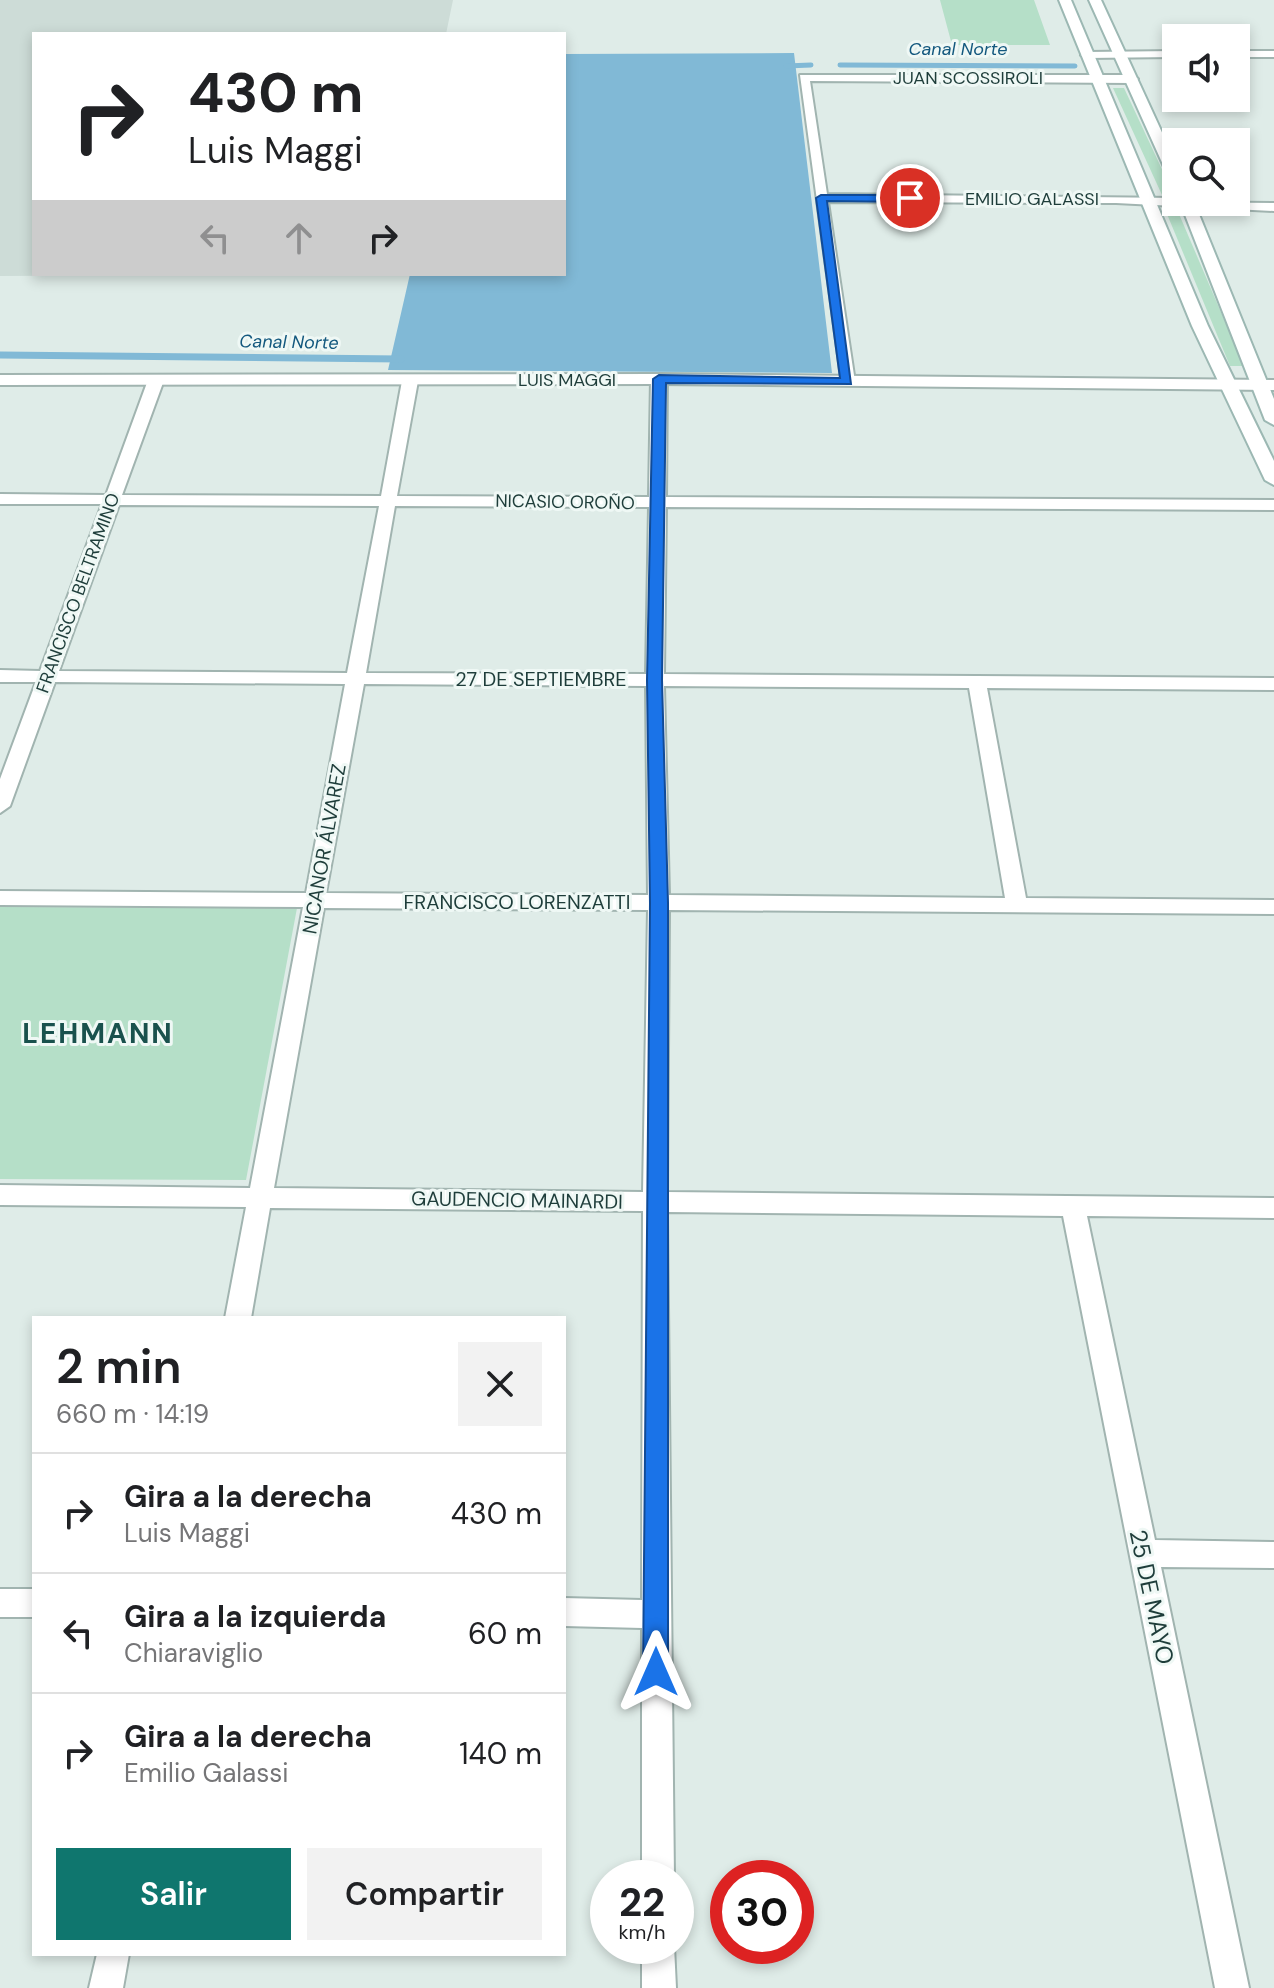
<!DOCTYPE html>
<html lang="es">
<meta charset="utf-8">
<style>
:root{--surface:#fff;--page:#f2f2f2;--text:#202124;--muted:#757577;--line:#e0e0e0;--accent:#0f766e}
body{margin:0;font-family:"DM Sans",sans-serif;background:var(--page);color:var(--text);height:100vh;display:flex;flex-direction:column;font-size:30px;white-space:nowrap}
*{box-sizing:border-box;margin:0}
p{font-size:26px;color:var(--muted)}
.icon{flex:none;width:44px;height:44px;fill:none;stroke:currentColor;stroke-width:2;stroke-linecap:round;stroke-linejoin:round}
.map{position:relative;flex:1;overflow:hidden}
.sheet{position:absolute;left:32px;top:1316px;width:534px;height:640px;display:flex;flex-direction:column;background:var(--surface);border-radius:0px;box-shadow:0 4px 12px #0003}
.sheet>*{flex:none}
.top-card{position:absolute;left:32px;top:32px;width:534px;height:244px;border-radius:0px;box-shadow:0 4px 12px #0003;background:#fff;color:var(--text);overflow:hidden}
.buttons{position:absolute;left:1162px;top:24px;display:grid;gap:16px}
.buttons a{display:grid;place-items:center;width:88px;height:88px;border-radius:0px;background:var(--surface);box-shadow:0 4px 12px #0003;font-size:40px}
.speed{position:absolute;left:590px;top:1860px;display:flex;gap:16px;font-size:40px;font-weight:700;text-align:center}
.speed>*{display:grid;place-content:center;width:104px;height:104px;border-radius:50%;background:var(--surface);box-shadow:0 4px 12px #0003;line-height:1}
.speed small{font-size:20px;font-weight:400}
.speed .limit{border:12px solid #d22;background:#fff;color:#111}
.pin{position:absolute;display:grid;place-items:center;width:68px;height:68px;color:#fff;margin:-34px;border:4px solid #fff;border-radius:50%;box-shadow:0 2px 8px #0007}
.me{position:absolute;width:88px;margin:-44px;rotate:0deg;stroke-linejoin:round;filter:drop-shadow(0 0 6px #0008)}
.turn{display:flex;align-items:center;gap:28px;height:168px;padding:0 24px;font-size:36px}
.turn .icon{width:104px;height:104px;stroke-width:2.5}
.turn b{display:block;font-size:56px;line-height:68px}
.lanes{display:flex;align-items:center;height:76px;padding:0 24px;background:#0003;justify-content:center;gap:40px;direction:ltr}
.lanes .off{opacity:.35}
.round{display:grid;place-items:center;flex:none;width:84px;height:84px;border-radius:0px;background:var(--page)}
.summary{display:flex;align-items:center;justify-content:space-between;height:136px;padding:0 24px}
h1{font-size:48px;font-weight:600;line-height:60px}
.primary-button{display:flex;gap:16px;margin-top:auto;padding:16px 24px}
.primary-button a{flex:1;height:92px;border-radius:0px;background:var(--accent);color:#fff;font-size:32px;font-weight:600;line-height:92px;text-align:center}
.primary-button a+a{background:var(--page);color:var(--text)}
ul{padding:0;list-style:none}
li{display:flex;align-items:center;gap:24px;height:120px;padding:0 24px;border-top:2px solid var(--line)}
li div{flex:1}
li b{display:block;font-size:30px}
li em{font-style:normal}
.map>svg:first-child{display:block}
</style>
<div class="map">
<svg width="1274" height="1988" viewBox="0 0 1274 1988">
<rect width="100%" height="100%" fill="#dfece8"/>
<path fill="#cddcd7" d="M0 0H453L446 34H34V274H397L0 276Z"/>
<path fill="#b5dfc8" d="M940 0H1034L1050 45H952Z
M1113 88H1124L1174 195H1162Z
M1167 214H1179L1244 366H1230Z
M0 907 297 908 246 1180 0 1179Z"/>
<path fill="#81b9d6" d="M794 53 832 373 388 370 410 274H564V54Z"/>
<g fill="none" stroke-linecap="round" stroke-linejoin="round">
<path stroke="#81b9d6" stroke-width="5" d="M840 65 1075 66
M786 66 811 65"/>
<path stroke="#81b9d6" stroke-width="7" d="M0 355 401 359"/>
<defs>
<path id="minor" d="M1176 51V57L1087 58 1081 55 1087 52Z
M1236 51H1274V57H1236Z
M800 75H1132L1138 79 1132 83 810 81 827 194 1176 198V202L1274 203V211L1116 203 828 202 855 382 852 385H842Z
M659 374 667 379 666 497 1274 500V510L666 507 664 674 1274 678V690L987 688 1026 898 1274 900V914L669 910 667 1192 1274 1198V1218L1087 1216 1155 1540 1274 1542V1568L1161 1567 1249 1988H1215L1063 1216 667 1212 674 1878H642V1628L564 1626V1598L642 1600 643 1211 270 1208 251 1318H225L246 1207 0 1205V1185L250 1188 303 907 0 905V891L306 893 345 684 55 682 10 806 0 813V779L36 682H0V670L40 671 102 504H0V494L106 495 148 380 156 375 164 380 122 495 381 496 402 381 410 376 418 381 397 496 649 497 651 379ZM119 505 379 506 347 673 59 671ZM395 506 649 507 646 674 366 673ZM364 684 646 686 648 895 326 893ZM664 686 969 688 1005 898 669 895ZM324 908 648 910 643 1192 274 1188Z
M0 1589H34V1617H0Z
M642 1946H674L676 1988H642Z
M97 1954H129L123 1988H89Z"/>
<path id="tertiary" d="M659 374 1274 380V390L659 384 0 385V375Z"/>
<path id="secondary" d="M1059 0H1071L1208 326 1274 461V485L1265 480 1192 326Z
M1089 0H1101L1176 163V182L1169 178Z
M1180 202H1194L1274 399V425L1265 420Z"/>
</defs>
<use href="#minor" stroke="#a1b4b0" stroke-width="4"/>
<use href="#tertiary" stroke="#a1b4b0" stroke-width="4"/>
<use href="#secondary" stroke="#9cb8b3" stroke-width="4"/>
<use href="#minor" fill="#fff" fill-rule="evenodd"/>
<use href="#tertiary" fill="#fff" fill-rule="evenodd"/>
<use href="#secondary" fill="#fff" fill-rule="evenodd"/>
</g>
<path fill="#1a73e8" stroke="#114b97" stroke-width="2" d="M821 195H910L915 198 910 202 827 201 851 384 666 383 662 680 668 903V1672L664 1681 656 1684 647 1681 643 1672 650 903 647 680 653 379 659 375 840 378 816 198Z"/>
<g text-anchor="middle" dominant-baseline="central" stroke-width="6" stroke-linejoin="round" paint-order="stroke">
<g font-size="18" font-style="italic" fill="#13587e" stroke="#eff8f5">
<text x="958" y="49">Canal Norte</text>
<text transform="translate(289 342) rotate(1)">Canal Norte</text>
</g>
<g font-size="18" fill="#1e3d3a" stroke="#eff8f5">
<text x="968" y="78">JUAN SCOSSIROLI</text>
<text x="1032" y="199">EMILIO GALASSI</text>
<text x="567" y="380">LUIS MAGGI</text>
<text transform="translate(565 502) rotate(1)">NICASIO OROÑO</text>
<text transform="translate(78 593) rotate(-70)">FRANCISCO BELTRAMINO</text>
</g>
<g font-size="20" fill="#1e3d3a" stroke="#eff8f5">
<text x="541" y="679">27 DE SEPTIEMBRE</text>
<text transform="translate(324 849) rotate(-80)">NICANOR ÁLVAREZ</text>
<text x="517" y="902">FRANCISCO LORENZATTI</text>
<text transform="translate(517 1200) rotate(1)">GAUDENCIO MAINARDI</text>
</g>
<g font-size="24" fill="#1e3d3a" stroke="#eff8f5">
<text transform="translate(1152 1597) rotate(78)">25 DE MAYO</text>
</g>
<g font-size="28" font-weight="bold" letter-spacing="2" fill="#19514d" stroke="#eff8f5">
<text x="98" y="1033">LEHMANN</text>
</g>
</g>
</svg>
<div class="buttons">
<a><svg class="icon" aria-label="sound" viewBox="0 0 24 24"><path d="M4 9h4l5-4v14l-5-4H4zM17 9q2 3 0 6"/></svg></a>
<a><svg class="icon" aria-label="search" viewBox="0 0 24 24"><circle cx="10" cy="10" r="6"/><path d="M15 15l6 6"/></svg></a>
</div>
<div class="speed"><div>22<small>km/h</small></div><div class="limit">30</div></div>
<div class="pin" style="left:910px;top:198px;background:#d93025"><svg class="icon" aria-label="arrive" viewBox="0 0 24 24"><path d="M6 21V4h12l-3 4 3 4H6"/></svg></div>
<svg class="me" style="left:656px;top:1672px" viewBox="-20 -20 40 40"><path d="M0-17L14 15 0 8-14 15z" fill="#1a73e8" stroke="#fff" stroke-width="4"/></svg>
<div class="top-card">
<div class="turn"><svg class="icon" aria-label="right" viewBox="0 0 24 24"><path d="M7 20v-9h11M14 6l5 5-5 5"/></svg><div><b>430 m</b>Luis Maggi</div></div>
<div class="lanes"><svg class="icon off" aria-label="left" viewBox="0 0 24 24"><path d="M17 20v-9H6M10 6l-5 5 5 5"/></svg><svg class="icon off" aria-label="ahead" viewBox="0 0 24 24"><path d="M12 20V5M6 11l6-6 6 6"/></svg><svg class="icon" aria-label="right" viewBox="0 0 24 24"><path d="M7 20v-9h11M14 6l5 5-5 5"/></svg></div>
</div>
<section class="sheet">
<div class="summary"><div><h1>2 min</h1><p>660 m · 14:19</p></div><a class="round"><svg class="icon" aria-label="close" viewBox="0 0 24 24"><path d="M6 6l12 12M18 6L6 18"/></svg></a></div>
<ul>
<li><svg class="icon" aria-label="right" viewBox="0 0 24 24"><path d="M7 20v-9h11M14 6l5 5-5 5"/></svg><div><b>Gira a la derecha</b><p>Luis Maggi</p></div><em>430 m</em></li>
<li><svg class="icon" aria-label="left" viewBox="0 0 24 24"><path d="M17 20v-9H6M10 6l-5 5 5 5"/></svg><div><b>Gira a la izquierda</b><p>Chiaraviglio</p></div><em>60 m</em></li>
<li><svg class="icon" aria-label="right" viewBox="0 0 24 24"><path d="M7 20v-9h11M14 6l5 5-5 5"/></svg><div><b>Gira a la derecha</b><p>Emilio Galassi</p></div><em>140 m</em></li>
</ul>
<div class="primary-button"><a>Salir</a><a>Compartir</a></div>
</section>
</div>
